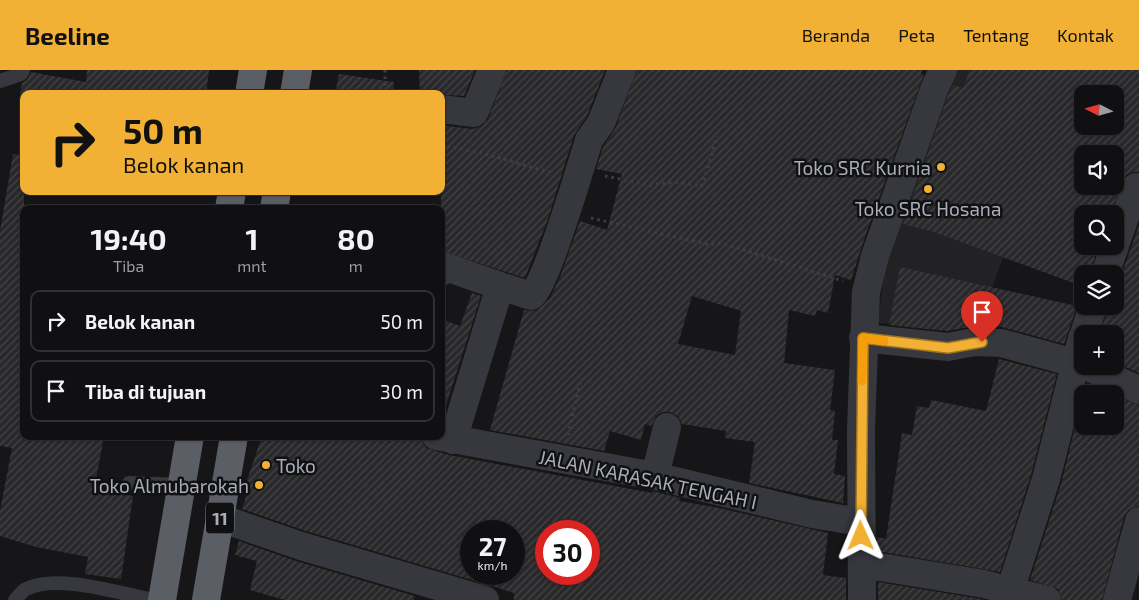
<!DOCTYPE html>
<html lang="id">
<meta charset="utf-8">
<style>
:root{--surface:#101012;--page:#1e1e20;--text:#f1f3f6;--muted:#9c9d9f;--line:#303032;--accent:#f2b134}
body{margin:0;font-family:"Exo 2",sans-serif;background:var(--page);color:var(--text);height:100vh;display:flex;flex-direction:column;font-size:19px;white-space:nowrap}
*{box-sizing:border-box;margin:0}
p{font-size:16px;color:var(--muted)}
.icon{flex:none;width:28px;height:28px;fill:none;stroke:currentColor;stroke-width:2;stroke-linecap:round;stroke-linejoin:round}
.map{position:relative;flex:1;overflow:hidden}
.drawer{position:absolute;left:20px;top:135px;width:425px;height:235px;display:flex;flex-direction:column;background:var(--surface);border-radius:10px;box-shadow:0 1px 4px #0004,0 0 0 1px var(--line)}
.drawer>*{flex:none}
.hud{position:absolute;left:20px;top:20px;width:425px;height:105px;border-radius:10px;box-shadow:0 1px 4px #0004,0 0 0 1px var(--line);background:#f2b134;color:#111;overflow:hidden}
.needle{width:32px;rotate:276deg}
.tools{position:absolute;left:1074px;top:15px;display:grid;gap:10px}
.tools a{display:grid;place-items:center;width:50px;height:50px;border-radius:10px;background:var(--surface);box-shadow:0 1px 4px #0004,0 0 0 1px var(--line);font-size:25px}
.speed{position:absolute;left:460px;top:450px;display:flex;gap:10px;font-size:25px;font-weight:700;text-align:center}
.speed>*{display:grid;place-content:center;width:65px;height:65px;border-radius:50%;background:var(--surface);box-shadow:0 1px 4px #0004,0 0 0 1px var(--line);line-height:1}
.speed small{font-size:12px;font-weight:400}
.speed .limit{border:8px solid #d22;background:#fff;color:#111}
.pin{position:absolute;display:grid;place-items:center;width:42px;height:42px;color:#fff;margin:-51px -21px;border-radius:50% 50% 50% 0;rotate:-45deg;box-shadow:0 0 5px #0007}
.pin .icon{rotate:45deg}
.me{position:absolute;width:55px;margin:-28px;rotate:359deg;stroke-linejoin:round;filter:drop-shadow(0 0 4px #0008)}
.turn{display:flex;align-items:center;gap:18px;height:105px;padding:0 20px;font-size:22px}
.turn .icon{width:65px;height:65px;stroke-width:2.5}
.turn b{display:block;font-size:35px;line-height:42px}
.eta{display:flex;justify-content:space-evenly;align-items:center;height:85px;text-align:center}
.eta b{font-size:30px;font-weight:700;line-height:35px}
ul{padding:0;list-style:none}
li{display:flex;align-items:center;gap:15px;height:62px;margin:0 10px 8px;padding:0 10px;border:2px solid var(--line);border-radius:10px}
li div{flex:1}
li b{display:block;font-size:19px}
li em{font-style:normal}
header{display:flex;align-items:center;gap:30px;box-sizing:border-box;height:70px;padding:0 25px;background:var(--accent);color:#111}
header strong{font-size:24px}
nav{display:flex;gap:28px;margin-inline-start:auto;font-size:18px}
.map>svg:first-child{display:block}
</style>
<header>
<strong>Beeline</strong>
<nav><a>Beranda</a><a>Peta</a><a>Tentang</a><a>Kontak</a></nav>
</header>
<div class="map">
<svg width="1139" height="530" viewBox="0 0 1139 530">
<defs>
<pattern id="building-hatch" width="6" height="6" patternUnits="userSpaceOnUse" patternTransform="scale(1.25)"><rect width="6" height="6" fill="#29292c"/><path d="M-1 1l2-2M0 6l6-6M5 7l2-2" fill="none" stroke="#454548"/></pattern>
</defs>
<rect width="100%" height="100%" fill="#161618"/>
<path fill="#222225" d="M957 0H1052L1056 83 1082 98V104L1053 173 1011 166 978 256 878 253 887 175Z"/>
<path fill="url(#building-hatch)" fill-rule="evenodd" d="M87 0H209L206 24H20L22 13 27 10 31 2 86 12Z
M419 0H475L464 26 420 24Z
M507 0H605L587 46 574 65 548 149 525 208 441 181V55L472 59 482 56 488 49Z
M637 0H922L921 4H924L866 164 851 210 835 205 828 243 817 240 815 246 789 240 784 293 835 300 830 340 835 341 832 370H838L834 404 845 406 843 433 749 413 755 372 725 368 726 361 682 354 678 346 670 342H663L656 346 651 356 645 354 641 370 610 361 604 381 490 360 524 240 536 241 550 228 560 207 580 151 607 160 622 104 596 99 603 77 615 59ZM692 226 741 241 735 285 678 274Z
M970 0H1139V102H1133L1126 105 1110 144H1082V176H1098L1090 204H1082V216L934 162 903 154 949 23 953 15 963 18ZM1082 24H1115V56H1082ZM1082 84H1115V116H1082Z
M339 4 394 12 393 24H335Z
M13 84 24 85V366H104L94 420 133 426 121 509 85 504 88 487 36 477 0 466V441L12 378 0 376V161Z
M1139 155V303L1115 292V264H1100L1108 236H1115V216L1120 209Z
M900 197 1077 236 1064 274 1002 257 974 256 947 261 889 255Z
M472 223 481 226 441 351V249L460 256Z
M999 289 1057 304 1031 405 1000 502 877 481V467L886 469 902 363 912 365 917 336 929 338 931 330 986 341Z
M1087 313 1109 324H1084Z
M1115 326 1139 335V436L1128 440 1124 447 1102 530H1062L1058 519 1030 510 1061 414 1082 329V356H1115Z
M262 366H413L421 369 426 378 449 385 652 423V421L680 428 679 431 719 438 828 463 823 505 846 508V530H514V523L489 515 306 461 242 439 248 421 244 419ZM471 461H514V504H471ZM546 461H589V504H546Z
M239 471 296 491 415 526 414 530H285L250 520 257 491 235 485Z
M878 512 981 529 984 530H878Z"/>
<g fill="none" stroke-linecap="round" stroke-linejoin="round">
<path stroke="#3d3f44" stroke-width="3" stroke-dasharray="2.5 4" stroke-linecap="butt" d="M385 0V24
M441 75 482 83 552 103
M605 106 650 115 678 112 701 116 703 114 717 66
M591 148 707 174 721 173 843 211
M568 365 580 313"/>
<path stroke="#37383d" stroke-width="14" d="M0 11 21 4 23 0
M129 413 182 415
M15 530C18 527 22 521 26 519 58 503 121 524 155 530"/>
<path stroke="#37383d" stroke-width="28" d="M441 39 474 43 492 0
M1115 175 1136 117
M441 202 443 196 500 216
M1105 204 1115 176
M1084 264 1093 236
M863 268 948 277 974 272 1001 273 1082 295
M1086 296 1139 320
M436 366 655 406 812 444 860 452
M453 370 500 216 531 226C545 219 582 92 589 70L601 53 622 0
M655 406 667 357
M220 448 301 476 485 530
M862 494 984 514 1047 530
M1010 521 1046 409 1082 268
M862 530 861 359 866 222 875 186 935 17 943 0
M1117 530 1139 451"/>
<path stroke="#5b5e65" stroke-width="28" d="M249 24 253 0
M294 24 298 0
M229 139 232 121
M274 139 277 121
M162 530 190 366
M206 530 234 366"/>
</g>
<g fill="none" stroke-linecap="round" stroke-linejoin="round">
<defs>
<path id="route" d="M861 466 863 268 948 278 982 272"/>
</defs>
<use href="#route" stroke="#9d7322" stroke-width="12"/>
<use href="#route" stroke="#f2b134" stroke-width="9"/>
<path stroke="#f59e0b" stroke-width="9" d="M862 311 863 268 884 271"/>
</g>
<g fill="#f2b134" stroke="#111113" stroke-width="2">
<circle cx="941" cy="97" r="5"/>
<circle cx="928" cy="119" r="5"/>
<circle cx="266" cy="395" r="5"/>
<circle cx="259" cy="415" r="5"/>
</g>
<g text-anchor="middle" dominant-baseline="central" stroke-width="5" stroke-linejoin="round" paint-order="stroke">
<rect fill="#111113" stroke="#7b7e86" stroke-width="1" x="206" y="432.5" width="28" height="31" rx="4"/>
<g font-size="18" font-weight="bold" fill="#a8adb8">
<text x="220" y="448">11</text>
</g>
<g font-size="19" fill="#a8adb8" stroke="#111113" text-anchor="end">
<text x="931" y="97">Toko SRC Kurnia</text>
<text x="928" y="138" text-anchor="middle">Toko SRC Hosana</text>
<text x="276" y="395" text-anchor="start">Toko</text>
<text x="249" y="415">Toko Almubarokah</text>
</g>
<g font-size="19" fill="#a8adb8" stroke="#111113">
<text transform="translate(648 409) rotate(12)">JALAN KARASAK TENGAH I</text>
</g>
</g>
</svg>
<div class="tools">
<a><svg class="needle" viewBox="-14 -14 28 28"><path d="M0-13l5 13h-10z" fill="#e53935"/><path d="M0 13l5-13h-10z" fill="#9c9d9f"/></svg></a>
<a><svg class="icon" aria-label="sound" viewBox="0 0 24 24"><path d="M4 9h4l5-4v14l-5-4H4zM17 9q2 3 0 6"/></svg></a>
<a><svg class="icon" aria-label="search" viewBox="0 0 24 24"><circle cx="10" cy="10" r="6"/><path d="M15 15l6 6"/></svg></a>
<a><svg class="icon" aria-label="layers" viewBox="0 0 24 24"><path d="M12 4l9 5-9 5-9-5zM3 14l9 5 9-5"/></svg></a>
<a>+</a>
<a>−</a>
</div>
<div class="speed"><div>27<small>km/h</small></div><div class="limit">30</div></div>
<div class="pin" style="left:982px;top:272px;background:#d93025"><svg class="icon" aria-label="arrive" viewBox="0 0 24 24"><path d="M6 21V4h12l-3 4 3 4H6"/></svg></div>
<svg class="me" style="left:861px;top:466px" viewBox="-20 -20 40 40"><path d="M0-17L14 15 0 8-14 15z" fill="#f2b134" stroke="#fff" stroke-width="4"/></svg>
<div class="hud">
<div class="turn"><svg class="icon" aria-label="right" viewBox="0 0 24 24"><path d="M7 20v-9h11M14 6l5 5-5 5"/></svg><div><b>50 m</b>Belok kanan</div></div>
</div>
<section class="drawer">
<div class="eta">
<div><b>19:40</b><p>Tiba</p></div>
<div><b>1</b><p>mnt</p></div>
<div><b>80</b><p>m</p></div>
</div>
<ul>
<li><svg class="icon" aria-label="right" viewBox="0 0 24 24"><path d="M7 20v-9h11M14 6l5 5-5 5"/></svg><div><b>Belok kanan</b></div><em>50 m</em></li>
<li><svg class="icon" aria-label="arrive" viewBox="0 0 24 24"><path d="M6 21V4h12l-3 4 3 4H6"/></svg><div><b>Tiba di tujuan</b></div><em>30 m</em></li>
</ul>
</section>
</div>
